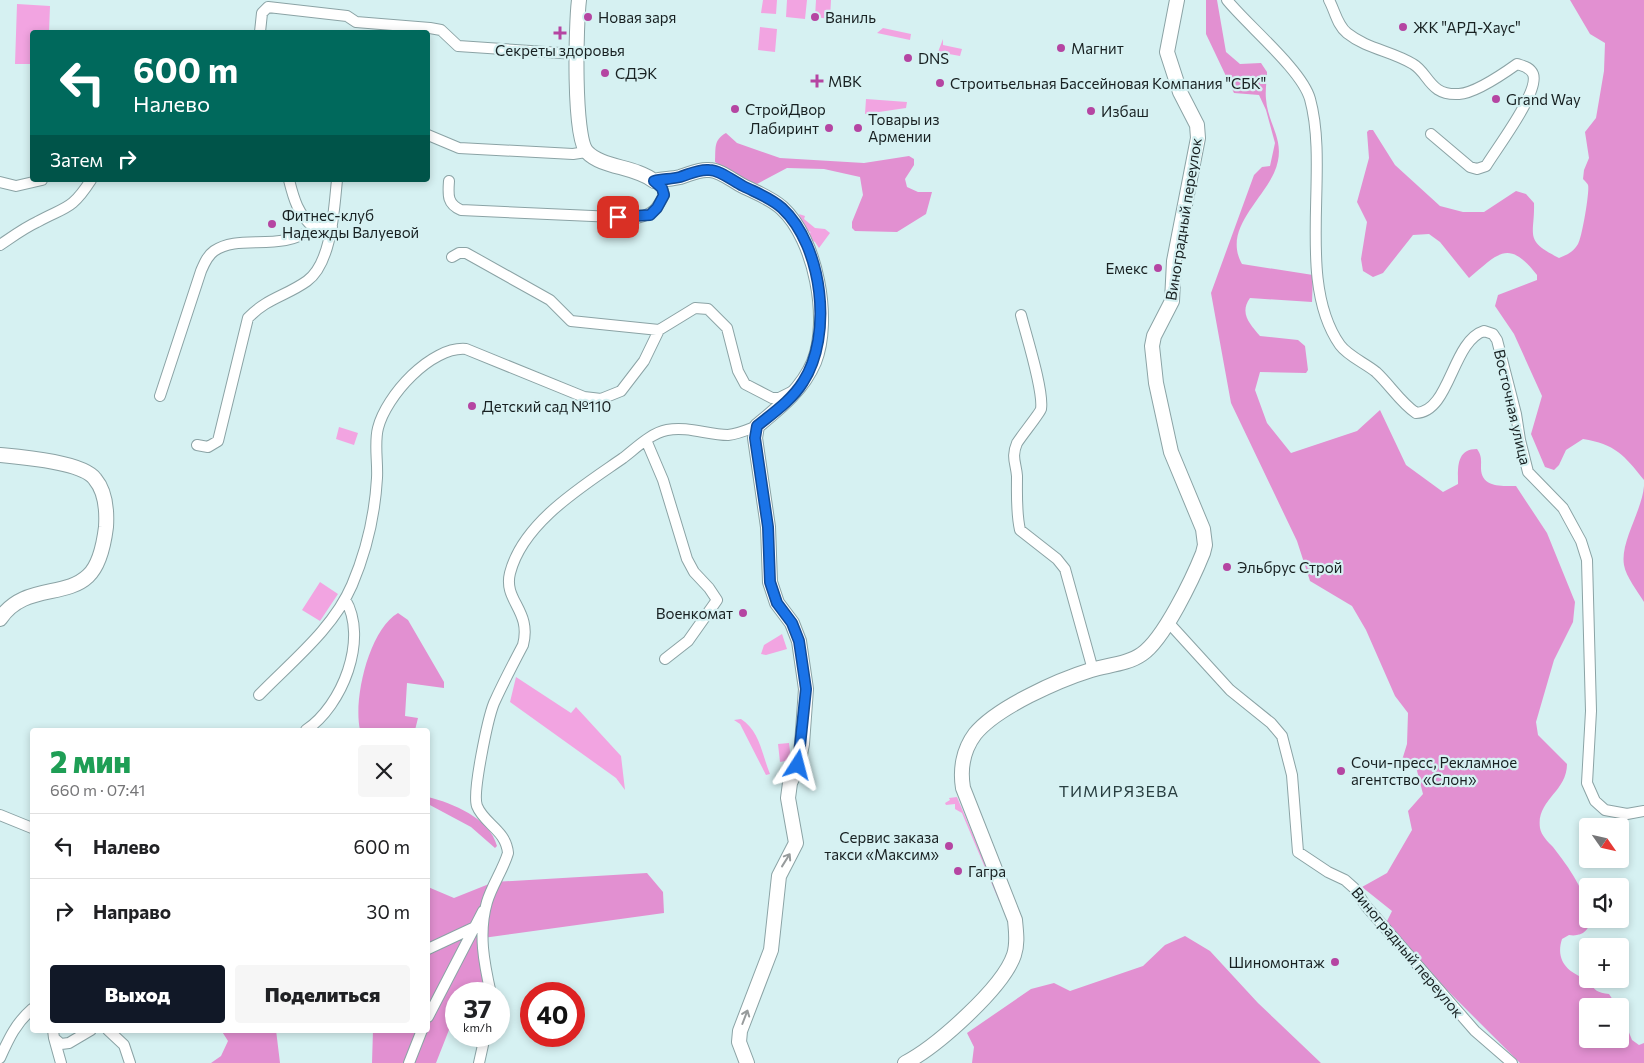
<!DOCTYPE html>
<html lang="ru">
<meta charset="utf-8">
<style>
:root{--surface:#fff;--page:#f6f6f6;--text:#202124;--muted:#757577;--line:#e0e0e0;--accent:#111827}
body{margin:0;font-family:Commissioner,sans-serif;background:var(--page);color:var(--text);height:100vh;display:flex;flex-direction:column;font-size:19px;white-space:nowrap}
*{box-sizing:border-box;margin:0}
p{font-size:16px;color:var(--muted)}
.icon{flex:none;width:28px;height:28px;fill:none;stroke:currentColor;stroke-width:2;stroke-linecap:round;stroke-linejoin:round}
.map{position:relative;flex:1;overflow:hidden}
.side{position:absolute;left:30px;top:728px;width:400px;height:305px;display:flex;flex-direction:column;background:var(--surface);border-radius:5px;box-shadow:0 2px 8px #0003}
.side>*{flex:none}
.banner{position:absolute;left:30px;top:30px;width:400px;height:152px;border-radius:5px;box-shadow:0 2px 8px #0003;background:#00695c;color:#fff;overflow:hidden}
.needle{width:32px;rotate:124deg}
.fabs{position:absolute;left:1579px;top:818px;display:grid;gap:10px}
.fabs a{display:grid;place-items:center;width:50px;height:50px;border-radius:5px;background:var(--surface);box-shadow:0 2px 8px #0003;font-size:25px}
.speed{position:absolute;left:445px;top:982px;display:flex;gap:10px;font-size:25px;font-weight:700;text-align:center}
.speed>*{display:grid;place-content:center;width:65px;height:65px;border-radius:50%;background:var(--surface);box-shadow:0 2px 8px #0003;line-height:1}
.speed small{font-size:12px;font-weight:400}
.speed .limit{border:8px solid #d22;background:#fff;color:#111}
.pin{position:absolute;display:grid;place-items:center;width:42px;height:42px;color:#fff;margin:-21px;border-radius:10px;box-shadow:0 2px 8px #0006}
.me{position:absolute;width:55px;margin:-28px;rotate:9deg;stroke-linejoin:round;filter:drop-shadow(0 0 4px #0008)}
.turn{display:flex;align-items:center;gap:18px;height:105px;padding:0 20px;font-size:22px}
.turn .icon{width:65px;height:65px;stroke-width:2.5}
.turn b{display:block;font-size:35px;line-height:42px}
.then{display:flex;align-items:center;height:48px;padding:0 20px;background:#0003;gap:10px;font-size:19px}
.round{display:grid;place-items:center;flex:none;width:52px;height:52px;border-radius:5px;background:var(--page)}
.head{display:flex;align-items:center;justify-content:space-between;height:85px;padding:0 20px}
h1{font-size:30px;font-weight:800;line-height:38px;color:#1e9e55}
.cta{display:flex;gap:10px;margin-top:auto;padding:10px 20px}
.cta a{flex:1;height:58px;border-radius:5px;background:var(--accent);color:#fff;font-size:20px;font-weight:800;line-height:58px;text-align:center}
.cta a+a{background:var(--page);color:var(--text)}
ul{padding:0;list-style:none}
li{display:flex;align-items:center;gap:15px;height:65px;padding:0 20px;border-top:1px solid var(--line)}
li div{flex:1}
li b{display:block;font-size:19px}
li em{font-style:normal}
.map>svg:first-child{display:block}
</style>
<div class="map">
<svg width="1644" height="1063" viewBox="0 0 1644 1063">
<rect width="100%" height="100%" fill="#d6f1f2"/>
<path fill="#f2a4e1" d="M763 0H777L776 14 761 13Z
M787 0H807L805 19 786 17Z
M816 0H831L830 19 815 17Z
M17 4 50 6 49 32H32V64H15Z
M760 27 777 29 775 52 758 50Z
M883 28 911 34 910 40 877 33Z
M943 39V45L962 49 960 56 938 52Z
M866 99 907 102 906 108 865 114Z
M799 214 805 216 804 219 815 228 825 229 830 233 819 248 815 242 810 239 808 234 811 232 806 231Z
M339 427 358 433 354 445 336 439Z
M320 582 338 594 320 621 302 610Z
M782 634 787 649 766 655 761 654 764 645Z
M516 677 571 713 576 707 621 756 625 790 616 778 510 702Z
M741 719C760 731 762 755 770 774L766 775 740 724 734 720Z
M789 743 791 760 780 762 778 744Z
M957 797 1000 899 999 901 962 813 955 809V804L946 805 945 803 950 800 949 798Z"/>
<path fill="#e290d1" d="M1206 0H1217L1226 52 1240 64 1261 63 1267 72C1267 80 1265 90 1266 99 1268 127 1288 141 1274 173 1260 203 1223 230 1242 264L1313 275 1312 302 1250 298C1239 313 1250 324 1260 336L1298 340 1305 346 1308 370 1306 373 1260 372 1255 390 1267 423 1291 453 1357 431 1380 410 1406 465 1443 492 1458 484C1458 468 1456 449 1477 449 1482 456 1481 460 1481 468 1481 488 1502 486 1516 486L1547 533 1575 602 1573 622 1554 660 1536 722 1538 735 1567 764C1567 792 1536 800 1540 828 1541 835 1548 842 1553 847 1569 868 1587 891 1588 919H1590C1590 931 1581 937 1569 935L1562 939C1555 961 1568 973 1589 980 1593 990 1598 993 1609 994L1617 1006H1588V1039H1620V1010L1632 1040 1639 1045 1644 1043V1063H1520L1446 989 1386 923 1392 911 1362 887 1387 873 1412 830 1408 811 1423 794 1416 767 1399 770 1407 744 1408 713 1395 696 1366 630 1352 606 1310 581 1297 541 1231 403 1211 293 1254 175 1262 167 1270 166 1275 143 1266 110 1259 95 1234 93 1206 34Z
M1570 0H1644V480C1624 455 1615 444 1583 439L1566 450 1559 465 1554 470 1545 467 1531 434 1542 396 1514 334 1495 306 1498 295 1537 280V275C1508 238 1498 254 1469 278L1440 242 1429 234 1413 235 1383 273 1373 277 1363 271 1361 259 1367 222 1357 202 1369 158 1367 132 1369 130H1373L1395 165 1440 206 1463 212H1484L1516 191 1526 194 1534 203C1535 236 1523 240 1559 258 1567 255 1573 252 1578 244 1582 238 1590 190 1588 185 1588 184 1584 180 1583 179L1584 170 1589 158 1585 132 1596 118 1604 71 1605 43 1590 34Z
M726 133 737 143 780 158 864 163 909 156 914 159V165L905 179 907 187 918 192H932L926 214 897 232 855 231 852 228V222L863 195 860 177 824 169 787 168 757 184 749 182 715 162C716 149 713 140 726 133Z
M1644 486V602C1638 592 1626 577 1624 565 1620 542 1642 511 1644 486Z
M398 613 408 620 444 682V688L407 683 405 716 418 718 415 730H360C353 699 369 630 398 613Z
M428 797C452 803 490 818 497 846L495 848 471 827 428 804Z
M647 873 663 892 664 913 483 938 493 994H456V1012L436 1063H372L373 1030H428V887L454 898 494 882Z
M1185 936 1210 951 1258 1003 1321 1063H972L974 1047 967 1033 1031 989 1054 983 1070 991 1143 966 1165 945Z
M221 1030H276L280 1063H211L221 1056 228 1041Z"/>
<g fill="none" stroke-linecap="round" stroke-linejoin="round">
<defs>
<path id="street" d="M1227 0C1247 25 1302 70 1310 99 1330 171 1295 281 1340 345 1348 356 1365 363 1376 372 1390 385 1401 403 1416 413 1450 412 1452 341 1484 331L1493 334 1497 340 1516 414 1520 440 1528 472 1563 508 1581 541 1587 560 1591 711 1587 783 1595 801 1605 810 1627 814 1644 811
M1329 0C1335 11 1337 25 1347 33 1367 49 1392 51 1413 64 1429 73 1429 96 1459 94 1475 93 1503 74 1517 64 1523 66 1530 67 1533 74 1540 92 1496 149 1486 166L1477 169 1470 167 1431 134
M260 32 262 13 268 7 347 16 356 22 430 28 441 30 458 46 576 54
M428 135 459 148 573 154 586 152
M289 180C294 200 298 214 314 228L332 227
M449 181C448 195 447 204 461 210L637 218C653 214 657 209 664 195L662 188 654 181
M0 182 16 186 42 180
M0 245C12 237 24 228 37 222 66 206 71 211 91 180
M452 257 459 253H466L550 300 571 321 659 330
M1021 315C1026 335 1044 391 1041 409 1040 413 1022 435 1017 443 1011 457 1016 463 1017 476 1017 495 1016 512 1020 530L1057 559 1065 569 1093 670
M160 396 201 271C204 264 207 256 214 251 240 233 280 253 314 228
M646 440 663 480 687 559 694 572 709 588 717 600 688 641 665 659
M197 445 208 447 218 441 248 318C267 298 286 296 307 281 332 263 334 208 337 180
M1168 622 1230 690 1271 723 1282 736 1292 775 1298 852 1328 872 1345 880 1354 888 1366 906 1475 1031 1512 1063
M259 695C292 661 333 629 352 585 366 552 375 513 377 478 378 462 374 443 378 428 386 396 431 346 466 349L584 397 601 399 621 391 644 361 659 330 695 308 708 309 727 328 738 371 745 384 772 398H779L791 392
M306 730C342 706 369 639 345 599
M0 815 32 828
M428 949 475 927
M491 994C484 963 478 933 487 902 492 885 503 870 508 853 506 830 484 824 477 806 472 793 488 718 494 703 503 683 513 664 523 645 532 610 503 601 510 573 523 522 583 486 623 458 636 448 651 433 667 430 688 426 708 435 728 435 738 434 747 430 757 426
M428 1017 483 911
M53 1030 54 1038 61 1044 69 1043 91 1030
M108 1030 124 1045 130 1063
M54 1038 61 1063
M0 1058C9 1038 16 1023 32 1009
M409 1063 422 1030
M479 1063 485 1036"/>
<path id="secondary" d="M579 0C576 23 573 138 587 152 602 168 635 166 654 181 662 179 672 179 680 177 690 174 698 169 709 170 720 170 733 181 743 186 757 193 771 198 782 208 816 239 831 320 814 362 802 390 780 407 757 426L755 438 768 527 770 582 777 603 792 623 799 641 806 689 802 744 798 765 790 783 788 798 796 843 779 876 771 950 740 1031 739 1042 747 1063
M0 455C21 457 83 462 95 479 106 492 107 511 106 527 104 543 100 565 88 576 65 598 23 584 0 619
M905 1063C936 1047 1003 988 1014 955 1018 943 1016 932 1015 920L963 788C960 770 963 750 975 734 997 707 1059 680 1091 670 1108 665 1128 664 1142 654 1164 639 1193 578 1203 553L1205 545 1203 529 1171 452 1156 383 1152 346 1154 336 1172 301 1174 261 1198 138 1197 125 1180 92 1167 52 1177 0"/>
</defs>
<use href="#street" stroke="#8ba3a5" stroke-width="12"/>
<use href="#secondary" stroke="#8ba3a5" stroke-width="16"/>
<use href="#street" stroke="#fff" stroke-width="10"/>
<use href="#secondary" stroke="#fff" stroke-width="14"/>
</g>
<defs><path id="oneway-shaft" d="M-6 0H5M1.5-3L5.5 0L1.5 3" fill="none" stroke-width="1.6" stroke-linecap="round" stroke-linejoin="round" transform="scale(1.25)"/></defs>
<g stroke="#979b9c">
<use href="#oneway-shaft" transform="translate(786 860) rotate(-58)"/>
<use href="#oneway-shaft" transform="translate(745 1017) rotate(-69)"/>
</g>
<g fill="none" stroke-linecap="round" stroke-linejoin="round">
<defs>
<path id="route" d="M618 217 650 215 657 208 664 195 662 188 654 181C662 179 672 179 680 177 690 174 698 169 709 170 720 170 733 181 743 186 757 193 771 198 782 208 823 246 833 336 803 382 792 400 773 413 757 426L755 438 768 527 770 582 777 603 792 623 799 641 806 689 798 765"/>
</defs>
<use href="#route" stroke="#114b97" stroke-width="12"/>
<use href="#route" stroke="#1a73e8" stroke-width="9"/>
</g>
<g fill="#b545a2" stroke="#d6f1f2" stroke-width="2">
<circle cx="588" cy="17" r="5"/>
<circle cx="815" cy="17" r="5"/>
<circle cx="1403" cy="27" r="5"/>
<path d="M557.5 25.5h5v5h5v5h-5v5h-5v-5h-5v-5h5z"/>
<circle cx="1061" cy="48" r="5"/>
<circle cx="908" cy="58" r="5"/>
<circle cx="605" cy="73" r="5"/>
<path d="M814.5 73.5h5v5h5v5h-5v5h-5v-5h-5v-5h5z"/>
<circle cx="940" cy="83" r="5"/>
<circle cx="1496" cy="99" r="5"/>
<circle cx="735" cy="109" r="5"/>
<circle cx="1091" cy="111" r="5"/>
<circle cx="829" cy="128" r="5"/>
<circle cx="858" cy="128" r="5"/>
<circle cx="272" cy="224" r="5"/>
<circle cx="1158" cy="268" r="5"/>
<circle cx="472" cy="406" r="5"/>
<circle cx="1227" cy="567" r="5"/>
<circle cx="743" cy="613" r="5"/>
<circle cx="1341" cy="771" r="5"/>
<circle cx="949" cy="846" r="5"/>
<circle cx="958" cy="871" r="5"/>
<circle cx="1335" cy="962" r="5"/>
</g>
<g text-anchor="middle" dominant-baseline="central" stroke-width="4.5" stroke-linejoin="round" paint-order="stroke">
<g font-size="15" fill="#182122" stroke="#d6f1f2" text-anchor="start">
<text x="598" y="17">Новая заря</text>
<text x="825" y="17">Ваниль</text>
<text x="1413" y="27">ЖК "АРД-Хаус"</text>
<text x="1071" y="48">Магнит</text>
<text x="560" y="50" text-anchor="middle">Секреты здоровья</text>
<text x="918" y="58">DNS</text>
<text x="615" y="73">СДЭК</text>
<text x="828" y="81">МВК</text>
<text x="950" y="83">Строитьельная Бассейновая Компания "СБК"</text>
<text x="1506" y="99">Grand Way</text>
<text x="745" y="109">СтройДвор</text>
<text x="1101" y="111">Избаш</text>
<text x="868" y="119">Товары из<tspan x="868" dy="17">Армении</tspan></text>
<text x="819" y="128" text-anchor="end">Лабиринт</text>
<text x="282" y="215">Фитнес-клуб<tspan x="282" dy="17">Надежды Валуевой</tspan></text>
<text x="1148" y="268" text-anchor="end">Емекс</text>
<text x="482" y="406">Детский сад №110</text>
<text x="1237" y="567">Эльбрус Строй</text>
<text x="733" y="613" text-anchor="end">Военкомат</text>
<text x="1351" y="762">Сочи-пресс, Рекламное<tspan x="1351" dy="17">агентство «Слон»</tspan></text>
<text x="939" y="837" text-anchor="end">Сервис заказа<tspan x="939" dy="17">такси «Максим»</tspan></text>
<text x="968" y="871">Гагра</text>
<text x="1325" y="962" text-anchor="end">Шиномонтаж</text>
</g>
<g font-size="15" fill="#182122" stroke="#d6f1f2">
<text transform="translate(1183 219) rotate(-81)">Виноградный переулок</text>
<text transform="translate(1513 407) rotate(77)">Восточная улица</text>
<text transform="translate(1408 952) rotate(50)">Виноградный переулок</text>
</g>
<g font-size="16" letter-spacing="1" fill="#293f41" stroke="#d6f1f2">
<text x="1119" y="790">ТИМИРЯЗЕВА</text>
</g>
</g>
</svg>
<div class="fabs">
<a><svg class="needle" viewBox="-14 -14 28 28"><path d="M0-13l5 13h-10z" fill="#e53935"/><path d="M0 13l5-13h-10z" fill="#757577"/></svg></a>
<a><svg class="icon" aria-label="sound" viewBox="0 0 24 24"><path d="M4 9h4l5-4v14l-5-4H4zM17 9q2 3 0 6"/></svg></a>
<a>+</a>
<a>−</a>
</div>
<div class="speed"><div>37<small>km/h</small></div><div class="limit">40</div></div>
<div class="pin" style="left:618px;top:217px;background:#d93025"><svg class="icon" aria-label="arrive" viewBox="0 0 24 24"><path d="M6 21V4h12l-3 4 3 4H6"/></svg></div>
<svg class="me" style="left:798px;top:765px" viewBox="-20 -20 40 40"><path d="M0-17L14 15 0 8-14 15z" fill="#1a73e8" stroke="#fff" stroke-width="4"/></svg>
<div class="banner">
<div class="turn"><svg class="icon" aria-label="left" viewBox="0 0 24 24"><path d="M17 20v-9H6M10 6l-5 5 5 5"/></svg><div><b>600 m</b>Налево</div></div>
<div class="then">Затем<svg class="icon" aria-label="right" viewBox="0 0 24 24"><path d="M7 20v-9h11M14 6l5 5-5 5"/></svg></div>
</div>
<section class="side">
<div class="head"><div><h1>2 мин</h1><p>660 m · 07:41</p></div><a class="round"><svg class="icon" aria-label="close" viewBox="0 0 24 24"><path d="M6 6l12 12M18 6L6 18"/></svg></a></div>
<ul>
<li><svg class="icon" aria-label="left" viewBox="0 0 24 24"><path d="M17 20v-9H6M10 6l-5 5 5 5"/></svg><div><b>Налево</b></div><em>600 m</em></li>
<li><svg class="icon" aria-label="right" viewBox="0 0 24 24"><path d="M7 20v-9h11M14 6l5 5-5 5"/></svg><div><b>Направо</b></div><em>30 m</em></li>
</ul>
<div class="cta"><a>Выход</a><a>Поделиться</a></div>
</section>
</div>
